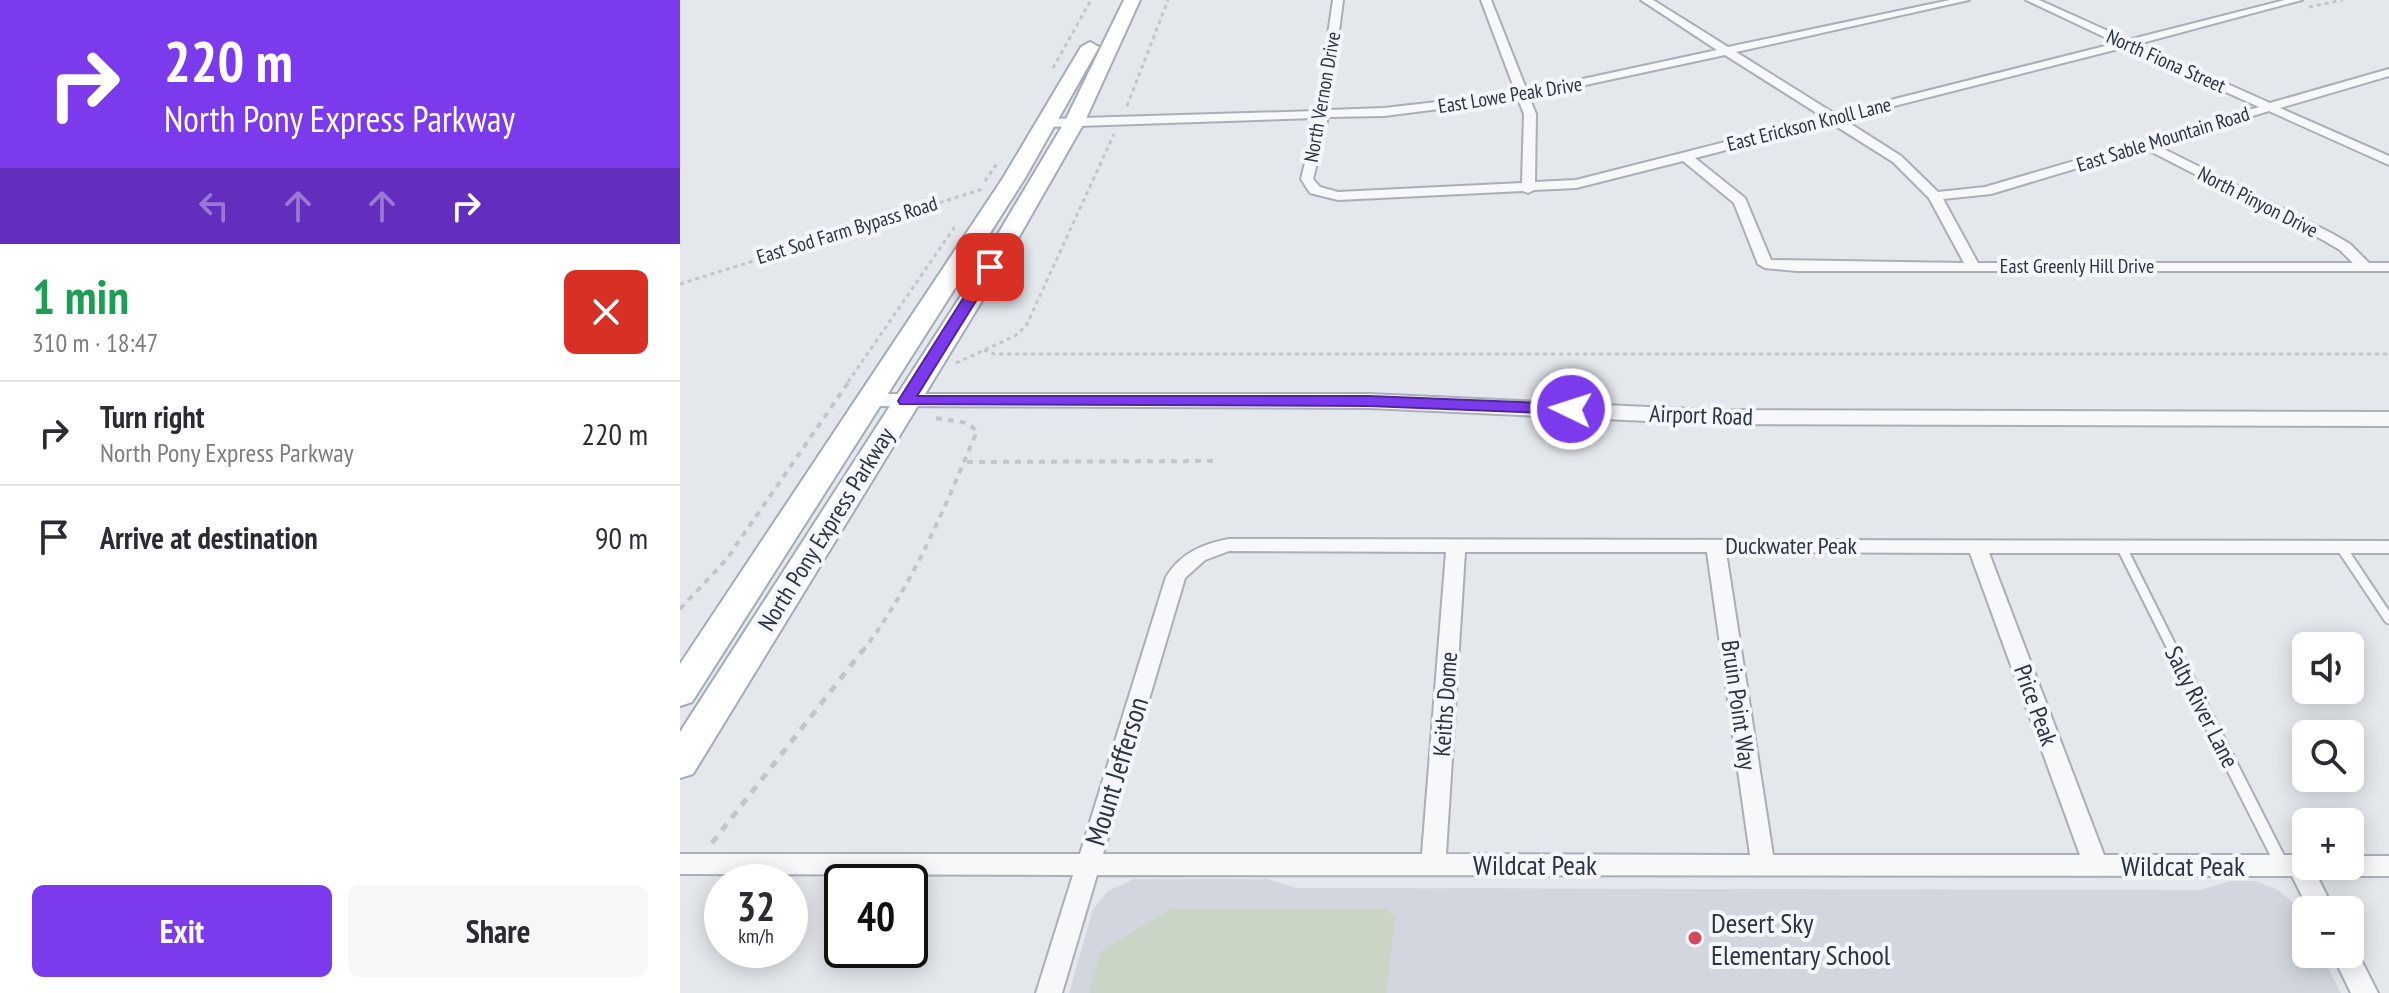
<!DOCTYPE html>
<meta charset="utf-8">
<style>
:root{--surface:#fff;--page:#f7f7f7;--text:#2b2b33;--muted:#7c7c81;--line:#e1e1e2;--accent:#7c3aed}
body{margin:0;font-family:"PT Sans Narrow",sans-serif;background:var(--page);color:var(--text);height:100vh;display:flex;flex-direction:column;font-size:30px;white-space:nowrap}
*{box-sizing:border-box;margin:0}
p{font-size:26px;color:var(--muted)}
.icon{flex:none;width:44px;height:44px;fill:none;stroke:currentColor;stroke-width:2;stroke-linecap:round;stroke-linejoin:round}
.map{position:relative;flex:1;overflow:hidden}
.details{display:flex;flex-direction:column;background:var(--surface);width:680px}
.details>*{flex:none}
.top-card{background:#7c3aed;color:#fff;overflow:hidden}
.fabs{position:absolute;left:1612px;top:632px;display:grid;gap:16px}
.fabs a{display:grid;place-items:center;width:72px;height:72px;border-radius:12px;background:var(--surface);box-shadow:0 4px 20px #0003;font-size:40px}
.speed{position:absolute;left:24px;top:864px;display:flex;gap:16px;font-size:40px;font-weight:700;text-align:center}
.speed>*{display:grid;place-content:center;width:104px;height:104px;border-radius:50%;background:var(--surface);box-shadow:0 4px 20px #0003;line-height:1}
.speed small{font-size:20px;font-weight:400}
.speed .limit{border:4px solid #111;border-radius:12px;background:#fff;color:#111}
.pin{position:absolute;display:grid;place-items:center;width:68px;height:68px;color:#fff;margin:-34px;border-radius:16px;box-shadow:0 4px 12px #0006}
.me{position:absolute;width:88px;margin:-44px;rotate:274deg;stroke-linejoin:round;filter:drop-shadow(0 0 6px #0008)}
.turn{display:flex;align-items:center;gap:28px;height:168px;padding:0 32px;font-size:36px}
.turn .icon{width:104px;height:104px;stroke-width:2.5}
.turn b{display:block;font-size:56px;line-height:68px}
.lanes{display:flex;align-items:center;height:76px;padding:0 32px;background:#0003;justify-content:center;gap:40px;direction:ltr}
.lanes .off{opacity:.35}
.round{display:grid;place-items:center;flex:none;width:84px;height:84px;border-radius:12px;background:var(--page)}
.summary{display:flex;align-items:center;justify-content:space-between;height:136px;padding:0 32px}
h1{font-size:48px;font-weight:700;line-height:60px;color:#1e9e55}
.action{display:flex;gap:16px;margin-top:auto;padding:16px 32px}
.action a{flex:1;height:92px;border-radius:12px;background:var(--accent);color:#fff;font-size:32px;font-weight:700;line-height:92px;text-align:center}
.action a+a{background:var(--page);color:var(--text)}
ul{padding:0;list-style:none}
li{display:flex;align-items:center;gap:24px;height:104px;padding:0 32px;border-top:2px solid var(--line)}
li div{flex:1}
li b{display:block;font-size:30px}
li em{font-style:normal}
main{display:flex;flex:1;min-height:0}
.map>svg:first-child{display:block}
</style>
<main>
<section class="details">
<div class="top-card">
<div class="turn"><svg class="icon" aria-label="right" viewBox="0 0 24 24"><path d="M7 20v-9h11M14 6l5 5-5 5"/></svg><div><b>220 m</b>North Pony Express Parkway</div></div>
<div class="lanes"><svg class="icon off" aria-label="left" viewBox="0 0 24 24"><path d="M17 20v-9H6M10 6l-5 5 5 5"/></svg><svg class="icon off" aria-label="ahead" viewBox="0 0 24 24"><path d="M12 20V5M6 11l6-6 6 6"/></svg><svg class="icon off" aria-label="ahead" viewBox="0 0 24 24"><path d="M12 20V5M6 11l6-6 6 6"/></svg><svg class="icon" aria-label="right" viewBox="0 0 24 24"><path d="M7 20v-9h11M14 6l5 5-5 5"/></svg></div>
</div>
<div class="summary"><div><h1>1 min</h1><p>310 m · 18:47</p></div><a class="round" style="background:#d93025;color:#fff"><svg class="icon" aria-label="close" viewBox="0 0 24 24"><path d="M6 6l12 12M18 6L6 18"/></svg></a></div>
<ul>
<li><svg class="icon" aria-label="right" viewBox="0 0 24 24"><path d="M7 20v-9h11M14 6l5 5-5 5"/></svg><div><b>Turn right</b><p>North Pony Express Parkway</p></div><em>220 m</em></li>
<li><svg class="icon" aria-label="arrive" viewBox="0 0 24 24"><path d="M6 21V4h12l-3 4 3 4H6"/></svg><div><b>Arrive at destination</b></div><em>90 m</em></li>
</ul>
<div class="action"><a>Exit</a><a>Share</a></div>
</section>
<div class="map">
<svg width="1709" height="993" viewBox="0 0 1709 993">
<rect width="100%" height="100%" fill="#e4e7ec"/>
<path fill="#d2d6de" d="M454 879H587L616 888 1520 890 1551 881H1576L1598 890 1619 908 1626 923V954H1641L1661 993H389L413 909 428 891Z"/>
<path fill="#c9d6c5" d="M491 909H706L715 918 706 993H409L421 951Z"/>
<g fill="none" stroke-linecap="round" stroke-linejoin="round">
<defs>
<path id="service-far1" d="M1661 547 1709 619
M1442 548 1494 652"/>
<path id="service" d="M1493 650 1601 863"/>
<path id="minor" d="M653 0H663L649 110 704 108 836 93 801 0H811L847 91 1037 50 961 0H973L1048 47 1270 0H1289L1056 52 1155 114 1437 43 1346 0H1359L1448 40 1605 0H1622L1458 44 1590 103 1709 69V76L1600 108 1709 156V165L1589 111 1476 145 1653 234 1670 244 1689 263H1709V271H1117L1085 268 1078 264 1054 203 1003 161 896 188 854 190 848 193 843 191 658 200 630 193 621 179 636 118 368 127 362 123 368 119 637 111ZM1446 47 1579 107 1305 187 1258 192 1221 156 1163 119ZM1045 55 1143 117 896 180 855 182 856 114 849 97ZM838 99 844 114 842 183 658 192 640 187 633 179 648 117 704 116ZM1151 123 1213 162 1249 198 1284 263 1091 260 1065 198 1015 158ZM1464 148 1643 240 1660 250 1673 263H1298L1263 199 1311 194Z
M549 539 1709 541V553H1309L1424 855H1626V866H1670V856H1709V876H1637L1654 910H1629L1612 876 417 875 382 993H356L393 875 0 874V854H400L486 577C501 553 522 544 549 539ZM549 551 766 552 742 854H423L505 578 525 560ZM785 552H1027L1070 855 766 854ZM1046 552 1290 553 1400 855H1093Z
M1670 944 1674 946 1698 993H1671L1652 954H1670Z"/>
<path id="tertiary" d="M189 394H689L1032 410 1709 412V426L1032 424 689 408 181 406 178 401 181 396Z"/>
<path id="primary" d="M444 0H460L404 123 308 291 13 774 0 778V732L284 291 384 123Z
M410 42 419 47 345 178 12 702 0 706V664L323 178 401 47Z"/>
</defs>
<use href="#service-far1" stroke="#a9aeb7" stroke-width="13"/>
<use href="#service" stroke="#a9aeb7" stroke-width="16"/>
<use href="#minor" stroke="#a9aeb7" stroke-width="4"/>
<use href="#tertiary" stroke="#a9aeb7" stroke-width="4"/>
<use href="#primary" stroke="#a3abb8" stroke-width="4"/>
<path stroke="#c2c5cb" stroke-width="3" stroke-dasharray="4 4" stroke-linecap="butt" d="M1629 7 1663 0
M373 68 411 0
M447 106 488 0
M305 181 318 162
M0 284 303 189
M304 350 314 354H1709
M276 363 335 336 346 326 434 134
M168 382 276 225"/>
<path stroke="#c2c5cb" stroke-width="4" stroke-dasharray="6 6" stroke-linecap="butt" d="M287 462 536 461
M0 609 46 560 170 380
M182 652C234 584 264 509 297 431L287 423 255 418"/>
<path stroke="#c2c5cb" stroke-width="5" stroke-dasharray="8 8" stroke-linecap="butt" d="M32 843 183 650"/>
<use href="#service-far1" stroke="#f7f8fa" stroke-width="9"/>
<use href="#service" stroke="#f7f8fa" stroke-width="12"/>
<use href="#minor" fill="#f7f8fa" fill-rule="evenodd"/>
<use href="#tertiary" fill="#f7f8fa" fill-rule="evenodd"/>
<use href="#primary" fill="#fff" fill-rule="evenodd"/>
</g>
<path fill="#7c3aed" stroke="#51269a" stroke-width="2" d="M310 263 317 267 237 396H689L891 404 900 409 891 414 689 406 220 404 218 401 303 267Z"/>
<circle fill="#d1495b" stroke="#f4f6f9" stroke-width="3" cx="1015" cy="938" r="8"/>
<g text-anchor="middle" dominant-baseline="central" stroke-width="8" stroke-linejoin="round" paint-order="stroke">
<g font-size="20" fill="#2b3445" stroke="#f4f6f9">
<text transform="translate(1486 61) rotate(24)">North Fiona Street</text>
<text transform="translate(830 95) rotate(-9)">East Lowe Peak Drive</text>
<text transform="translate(642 97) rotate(-80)">North Vernon Drive</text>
<text transform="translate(1129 124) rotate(-14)">East Erickson Knoll Lane</text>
<text transform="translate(1483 139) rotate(-17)">East Sable Mountain Road</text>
<text transform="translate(1578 202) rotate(27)">North Pinyon Drive</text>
<text transform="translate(167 230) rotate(-17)">East Sod Farm Bypass Road</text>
<text x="1397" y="266">East Greenly Hill Drive</text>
</g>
<g font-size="24" fill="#2b3445" stroke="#f4f6f9">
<text transform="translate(1021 415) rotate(2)">Airport Road</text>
<text transform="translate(146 529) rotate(-58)">North Pony Express Parkway</text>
<text x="1111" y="545">Duckwater Peak</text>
<text transform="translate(765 704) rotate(-86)">Keiths Dome</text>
<text transform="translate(1059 705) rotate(82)">Bruin Point Way</text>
<text transform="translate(1356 705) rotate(70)">Price Peak</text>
<text transform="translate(1522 707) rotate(63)">Salty River Lane</text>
</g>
<g font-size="28" fill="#2b3445" stroke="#f4f6f9">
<text transform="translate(436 771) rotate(-73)">Mount Jefferson</text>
<text x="855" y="864">Wildcat Peak</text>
<text x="1503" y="865">Wildcat Peak</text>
</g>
<g font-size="28" fill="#2b3445" stroke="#f4f6f9" text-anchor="start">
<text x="1031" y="922">Desert Sky<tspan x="1031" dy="32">Elementary School</tspan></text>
</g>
</g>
</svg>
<div class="fabs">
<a><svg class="icon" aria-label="sound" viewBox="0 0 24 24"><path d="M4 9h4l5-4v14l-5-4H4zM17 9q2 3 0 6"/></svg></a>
<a><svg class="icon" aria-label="search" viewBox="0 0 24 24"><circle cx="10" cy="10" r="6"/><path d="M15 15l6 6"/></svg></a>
<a>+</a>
<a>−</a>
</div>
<div class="speed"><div>32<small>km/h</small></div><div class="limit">40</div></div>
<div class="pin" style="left:310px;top:267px;background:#d93025"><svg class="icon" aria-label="arrive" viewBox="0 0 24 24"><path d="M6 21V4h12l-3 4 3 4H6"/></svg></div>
<svg class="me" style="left:891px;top:409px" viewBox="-20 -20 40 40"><circle r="17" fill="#7c3aed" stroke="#fff" stroke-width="3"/><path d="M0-11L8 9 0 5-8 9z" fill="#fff"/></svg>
</div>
</main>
